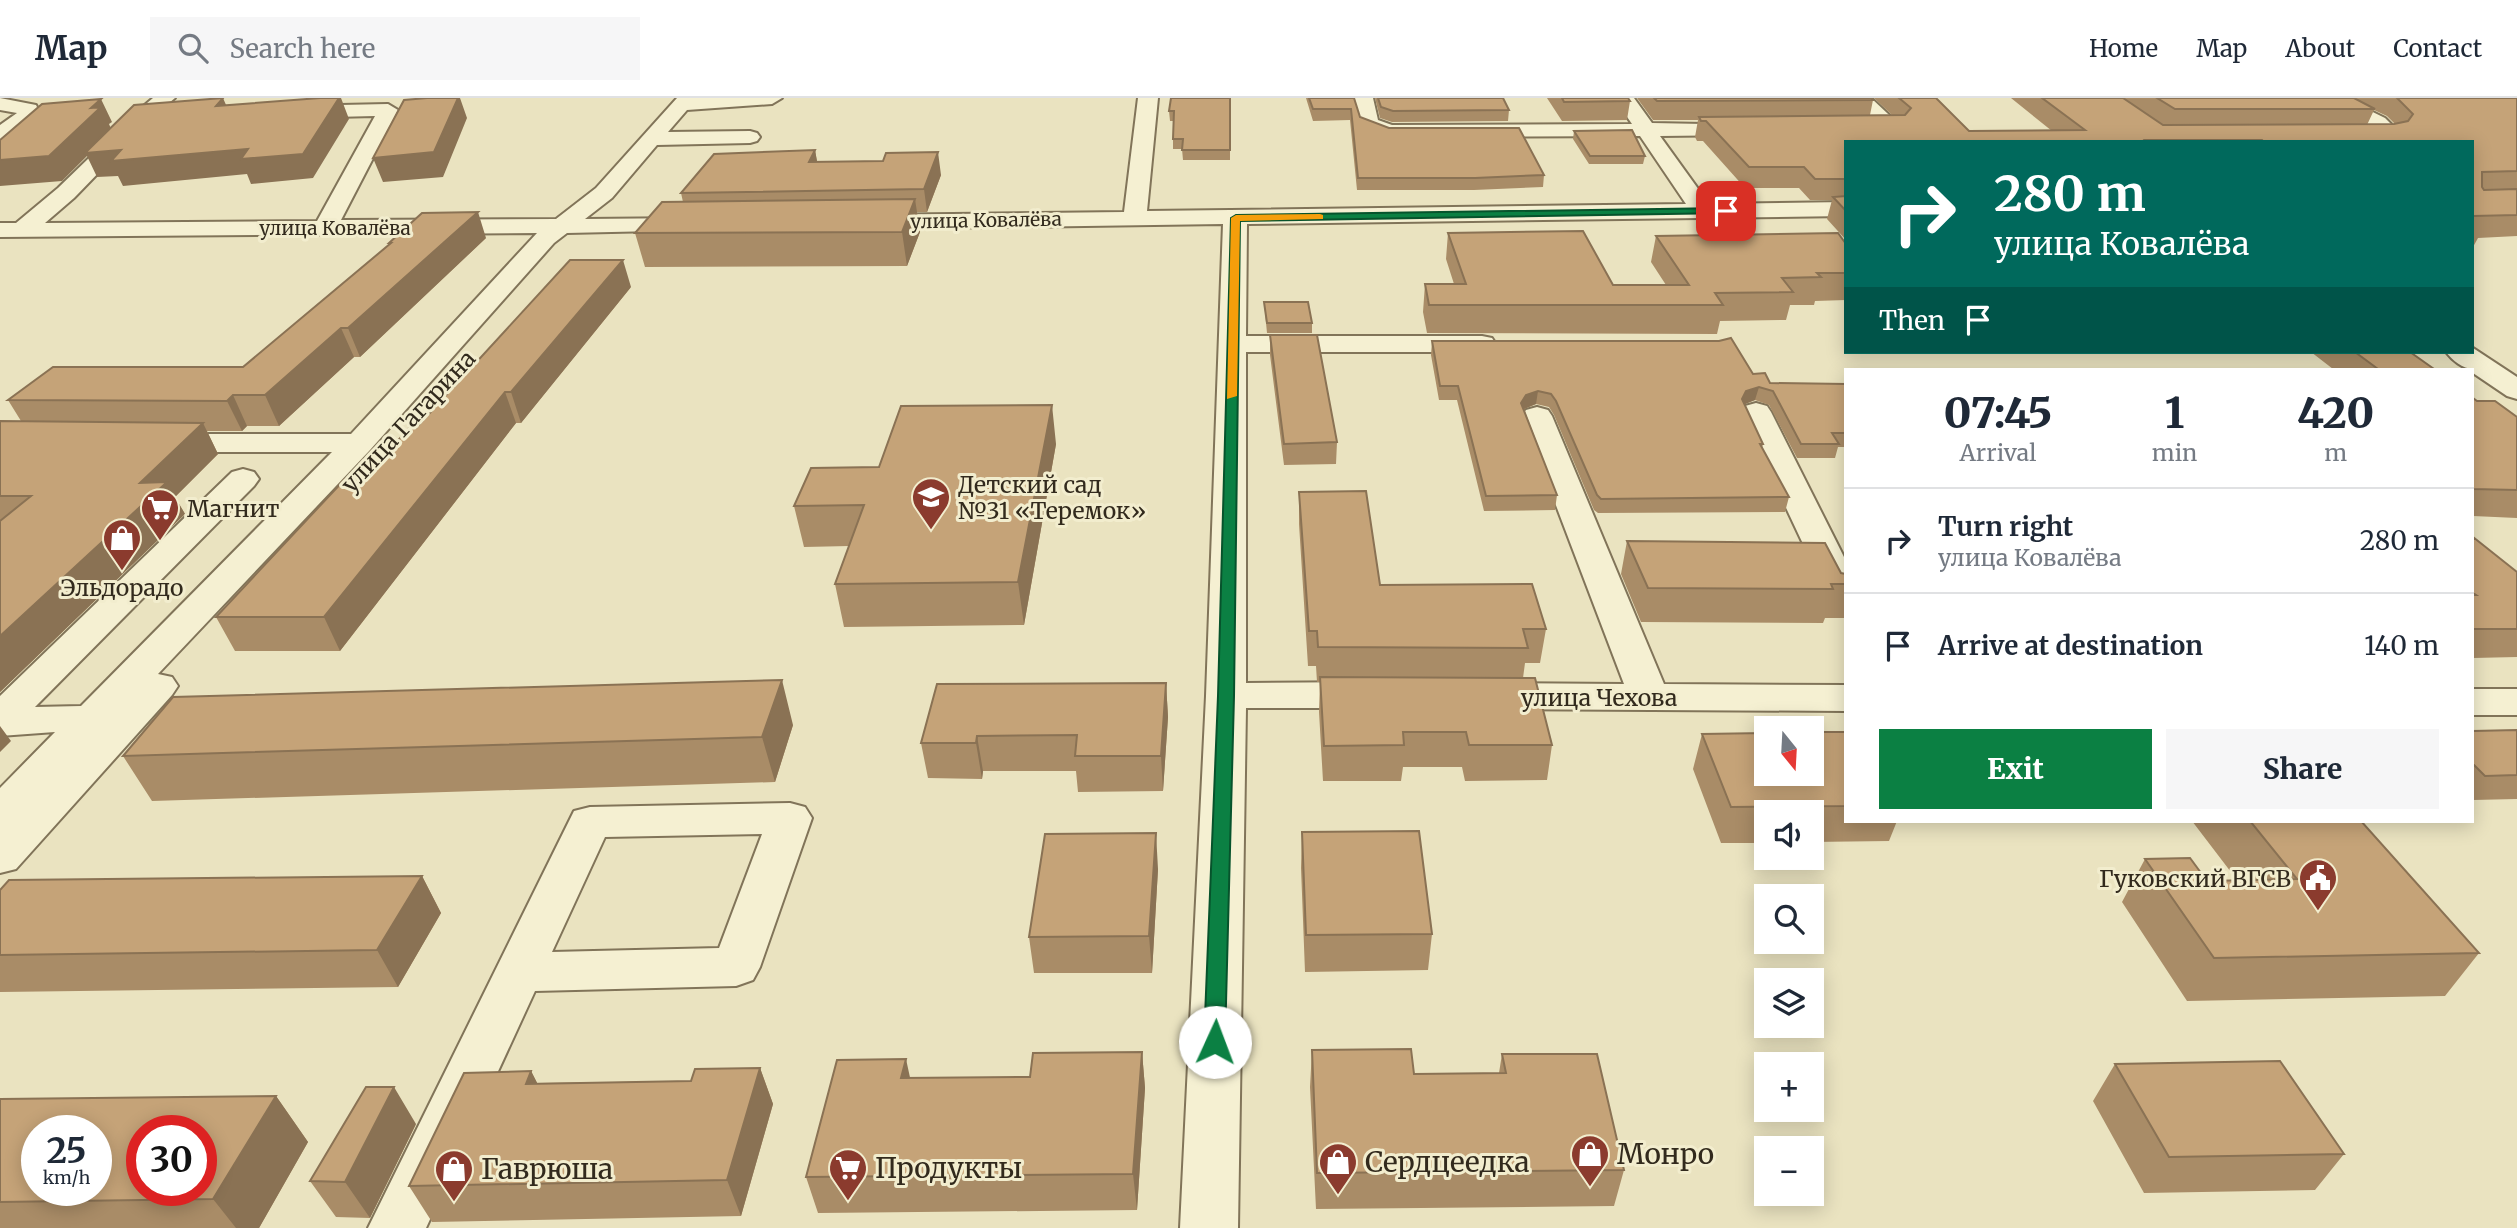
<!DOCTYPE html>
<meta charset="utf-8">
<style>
:root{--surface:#fff;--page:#f6f6f7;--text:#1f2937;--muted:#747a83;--line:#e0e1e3;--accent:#0b8043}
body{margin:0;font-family:Merriweather,serif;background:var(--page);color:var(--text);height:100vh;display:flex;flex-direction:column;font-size:26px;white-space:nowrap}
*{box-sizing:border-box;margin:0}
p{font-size:23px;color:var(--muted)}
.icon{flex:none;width:38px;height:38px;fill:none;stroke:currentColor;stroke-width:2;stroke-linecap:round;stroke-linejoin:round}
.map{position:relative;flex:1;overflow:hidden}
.details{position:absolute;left:1844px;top:270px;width:630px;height:455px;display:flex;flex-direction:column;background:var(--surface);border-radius:0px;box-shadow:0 4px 18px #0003}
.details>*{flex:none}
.banner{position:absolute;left:1844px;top:42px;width:630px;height:214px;border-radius:0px;box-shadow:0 4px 18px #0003;background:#00695c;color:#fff;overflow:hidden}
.needle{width:46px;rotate:162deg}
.tools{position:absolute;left:1754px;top:618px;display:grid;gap:14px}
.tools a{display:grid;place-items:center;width:70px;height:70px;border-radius:0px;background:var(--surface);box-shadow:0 4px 18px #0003;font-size:35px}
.speed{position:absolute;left:21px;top:1017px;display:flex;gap:14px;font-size:35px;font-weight:700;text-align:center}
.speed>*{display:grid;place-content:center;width:91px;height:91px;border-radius:50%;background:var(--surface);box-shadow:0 4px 18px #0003;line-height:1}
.speed small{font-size:18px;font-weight:400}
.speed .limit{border:10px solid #d22;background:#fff;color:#111}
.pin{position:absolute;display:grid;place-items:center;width:60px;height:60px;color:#fff;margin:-30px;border-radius:14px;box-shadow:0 4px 10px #0006}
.me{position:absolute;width:77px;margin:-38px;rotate:2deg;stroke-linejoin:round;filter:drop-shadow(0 0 5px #0008)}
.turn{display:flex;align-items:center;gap:24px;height:147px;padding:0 35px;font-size:32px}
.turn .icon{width:91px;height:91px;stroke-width:2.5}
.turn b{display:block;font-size:49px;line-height:60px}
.then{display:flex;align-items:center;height:66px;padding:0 35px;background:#0003;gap:14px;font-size:26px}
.eta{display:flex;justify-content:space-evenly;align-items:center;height:119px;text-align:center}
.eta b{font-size:42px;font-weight:800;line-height:49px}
.button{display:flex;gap:14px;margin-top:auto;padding:14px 35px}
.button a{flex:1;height:80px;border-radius:0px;background:var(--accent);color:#fff;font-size:28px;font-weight:800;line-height:80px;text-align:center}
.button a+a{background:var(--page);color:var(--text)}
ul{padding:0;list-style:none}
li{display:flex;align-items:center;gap:21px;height:105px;padding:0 35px;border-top:2px solid var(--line)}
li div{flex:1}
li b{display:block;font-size:26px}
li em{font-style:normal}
header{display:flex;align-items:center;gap:42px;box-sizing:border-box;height:98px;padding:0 35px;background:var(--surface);border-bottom:2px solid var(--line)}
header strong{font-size:33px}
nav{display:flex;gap:38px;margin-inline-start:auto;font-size:24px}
.search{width:490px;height:63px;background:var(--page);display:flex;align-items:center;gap:18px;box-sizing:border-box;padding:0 24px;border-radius:0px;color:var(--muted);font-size:26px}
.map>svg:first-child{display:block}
</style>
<header>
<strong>Map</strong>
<div class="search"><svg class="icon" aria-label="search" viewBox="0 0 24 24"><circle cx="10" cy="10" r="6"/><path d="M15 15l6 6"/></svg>Search here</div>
<nav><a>Home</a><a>Map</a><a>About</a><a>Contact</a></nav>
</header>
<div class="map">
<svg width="2517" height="1130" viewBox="0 0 2517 1130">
<rect width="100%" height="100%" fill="#eae3c0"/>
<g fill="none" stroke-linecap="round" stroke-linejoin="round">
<defs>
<path id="minor" d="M0 0 36 7 40 15 7 40 0 42V27L17 15 0 12Z
M153 0H175L151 20H137L134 16Z
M677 0H782L772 6 687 12 668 34 750 33 757 35 760 39 757 43 750 45 657 47 612 100 585 121 693 120 701 122 705 127 701 132 567 135 554 145 370 352 158 576 172 579 178 588 172 597 16 771 0 775V690L55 634 0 638V598L232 374 243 371 254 374 259 381 254 388 35 609 81 608 332 354H160L149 352 144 345 149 338 160 336H351L537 135 0 139V125H16L58 90 123 27H137L140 31 137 35 74 100 45 125 317 123 375 18 292 20 285 18 282 14 285 10 292 8 388 6 398 12 341 122 556 121 596 90Z
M1138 0H1158L1147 113 1686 106 1640 38 1389 39 1362 29 1353 0H1373L1378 22 1392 27 1632 26 1614 0H1634L1652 25 1756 27 1759 31 1756 35 1749 37 1660 38 1709 106 1846 104V118L1247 126 1246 238H1482L1492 240 1496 246 1492 252 1482 254H1246V585L1372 584 1386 588 1392 597 1386 606 1372 610H1246L1238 1130H1180L1206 598 1223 126 865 131 857 129 853 124 857 119 865 117 1124 114Z
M1850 0H1871L1903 30 1900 34H1851L1848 30 1851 26 1875 24Z
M2319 0H2344L2385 20 2401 36 2398 40 2346 44 2344 40 2347 36 2374 32 2322 4Z
M2473 250 2517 279V301L2507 298 2473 275V271C2463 271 2452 262 2446 254H2473Z
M1756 305 1767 308 1771 314 1846 463V510L1833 507 1828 499 1741 314 1745 308Z
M1537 309 1548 312 1552 318 1664 586 1846 587V613L1488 611 1474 607 1468 598 1474 589 1488 585 1624 586 1522 318 1526 312Z
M2473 591H2517V617H2473Z
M790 705 805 709 812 720 760 869 753 882 736 888 535 893 426 1130H368L574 713 590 709ZM762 736 719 850 552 854 605 739Z"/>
</defs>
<use href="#minor" stroke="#817459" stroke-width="4"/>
<use href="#minor" fill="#f5f0d2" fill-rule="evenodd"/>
</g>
<path fill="#a98c67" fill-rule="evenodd" d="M1230 0V62H1183L1182 51H1173V23H1170L1169 13Z
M1306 0H1354L1360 19 1389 30 1544 77 1543 89 1474 92H1357L1350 22 1313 23Z
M1375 0H1503L1509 12 1508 23 1392 24 1380 20Z
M1547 0H1628L1630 3 1627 22 1562 23Z
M1637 0H1871L1873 2 1870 17H1892L1874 0H1936L1969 33H2052L2011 0H2517V138L2478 140 2473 149V44H1846V142L1827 121 1832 102H1810L1799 90H1745L1703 43H1697L1695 39 1698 22H1653ZM2374 12 2387 18 2395 26 2367 27Z
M1574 33 1645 58 1643 66H1589L1573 41Z
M815 52 817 64 941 77 927 114H917L920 134 907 168 645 169 635 135 683 104 681 95Z
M1448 135 1613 187H1666L1651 164 1656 138 1846 146V202L1815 203 1814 207H1790L1786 222 1720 223 1717 236 1427 235 1423 214 1425 186H1454L1446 161Z
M486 140 360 259H354L279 328H247L242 333H207L218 356 175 399 185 416 0 594V323H21L8 302 243 269 389 147V145Z
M631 189 521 325H516L340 553H235L216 519 365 380 416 330Z
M1264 204 1312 225V235H1267Z
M1270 237 1337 344 1336 366 1284 367 1270 257Z
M1432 243 1753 276 1770 285 1846 286V349H1838L1835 360H1797L1769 307 1755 302 1744 306 1763 346 1762 350 1789 399 1785 414 1598 415 1594 412 1554 317 1549 309 1536 306 1524 311 1557 397 1555 412 1484 413 1457 302H1439L1431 257Z
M2311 254H2410L2434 271H2333Z
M2473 300 2477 303 2517 319V420L2473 418Z
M1056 346 1024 527 844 529 835 486 849 448 804 449 794 408 879 369Z
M1299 394 1380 487 1546 531 1540 565H1525L1523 580 1552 647 1547 682 1465 683 1462 669H1403L1401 683H1323L1319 614 1320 584H1317L1316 568H1308L1299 426Z
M2473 439 2517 474V559L2473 560Z
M1627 443 1846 486V520H1825L1823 525 1641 524 1621 476Z
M1166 585 1168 619 1163 693 1078 694 1076 673H983L982 681 928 680 921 645Z
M793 627 775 684 152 703 123 658Z
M2517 632V701L2473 702V633Z
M1846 634V723H1897L1889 743 1811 744V714H1766V745H1721L1693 671 1702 636Z
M2192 723H2361L2479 855 2445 898 2187 903 2122 804 2145 761 2207 783 2237 782Z
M1302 734 1432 836 1428 872 1305 874 1301 770Z
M1158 771 1152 875H1034L1029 839Z
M422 778 441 815 398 889 0 894V792Z
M1312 952 1414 976 1499 975 1502 956 1624 1072 1614 1108 1316 1111 1310 989Z
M1142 954 1145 990 1137 1112 818 1115 806 1079 1030 979Z
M2115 966 2344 1056 2315 1092 2144 1095 2093 1003Z
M760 970 773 1006 741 1118 432 1124 409 1088 531 973 537 985 691 983Z
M276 998 308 1044 259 1130H0V1001Z
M416 1026 370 1120 336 1119 310 1083Z"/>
<path fill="#8a7254" d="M223 0 233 23 216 8Z
M339 0H341L349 21 313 80 251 86 247 76 123 88 118 78 97 79 87 58 62 83 0 88V62L91 10 101 1 112 24 109 26 112 33Z
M458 0H460L467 20 443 79 383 84 373 60Z
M815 52 819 74 809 64Z
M938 54 941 77 927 114 924 91Z
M915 101 920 134 907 168 902 134Z
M478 114 486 140 360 259 348 230Z
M623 162 631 189 521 325 511 294Z
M341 230 354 259 279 328 265 297Z
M1759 289 1755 302 1743 307 1742 301 1746 293Z
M1538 293 1536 306 1524 311 1521 305 1526 297Z
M505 294 516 325 340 553 324 519Z
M233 297 247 328 242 333 227 303Z
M1052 307 1056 346 1024 527 1018 484Z
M203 325 218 356 175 399 185 416 0 594V538L140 385Z
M782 582 793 627 775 684 762 639Z
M1166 585 1168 619 1163 693 1161 658Z
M0 628 11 643 0 654Z
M977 638 983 673 982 681 976 645Z
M1156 735 1158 771 1152 875 1149 838Z
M422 778 441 815 398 889 377 852Z
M1142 954 1145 990 1137 1112 1133 1076Z
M906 961 914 998 901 980Z
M760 970 773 1006 741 1118 727 1082Z
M531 973 550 1010 526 986Z
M394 989 416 1026 370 1120 345 1084Z
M276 998 308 1044 259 1130H236L213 1101Z"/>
<path fill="#c5a378" stroke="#8a7254" stroke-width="2" fill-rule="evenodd" d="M223 0 216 8 320 0H339L303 56 241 61 248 51 111 63 121 52 85 55 134 7Z
M427 0H458L434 54 373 60 404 2Z
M1171 0H1230V52H1182L1183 41H1173L1174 13H1169Z
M1309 0H1354L1360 19 1389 30H1519L1544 77 1475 80H1358L1351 11H1313Z
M1378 0H1503L1509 12 1393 13 1381 9Z
M1562 0H1628L1630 3 1564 4Z
M1654 0H1871L1873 2 1657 3Z
M1899 0H1936L1969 33 2085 32 2042 0H2123L2163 27 2394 26 2408 23 2413 16 2397 0H2517V73L2482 74V89L2484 92 2517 91V117L2473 118V44H2264L2262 42H2145L2147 44H1846V81H1815L1804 69H1749L1706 23H1701L1699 19 1905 17 1911 10Z
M2157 0H2354L2375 11H2175Z
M101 1 91 10 101 9 49 58 0 62V42L42 6Z
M1632 32 1645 58H1590L1574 33Z
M815 52 809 64 883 63 886 55 938 54 924 91 681 95 714 56Z
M1846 98V113L1833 99Z
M915 101 902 134 635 135 662 104Z
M478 114 348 230H341L265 297H233L227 303 8 302 53 269H243L391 145H389L422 115Z
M1583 133 1613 187H1689L1656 138 1838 135 1846 146V175H1817L1821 179 1782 180 1793 194 1715 195 1723 207H1429L1425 186H1466L1448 135Z
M570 162H623L511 294H505L324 519H216L345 381 365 380 409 330H416Z
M1264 204H1308L1312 225H1267Z
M1270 237H1317L1337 344 1284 346Z
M1731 240 1753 276 1765 275 1770 285 1846 286V335H1832L1839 346H1801L1773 293 1759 289 1746 293 1742 301 1763 346H1760L1789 399 1601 401 1597 397 1556 303 1551 296 1538 293 1526 297 1521 305 1557 397 1486 398 1458 288H1440L1432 243H1719Z
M2355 254H2410L2434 271H2378Z
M2473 300 2477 303H2495L2517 319V392L2473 391Z
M1052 307 1018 484 835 486 864 407 794 408 811 370 879 369 901 308Z
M0 323 203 325 140 385 167 384 0 538V423L31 398H0Z
M1366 393 1380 487 1532 486 1546 531H1523L1528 550 1318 549 1317 533H1309L1299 394Z
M2473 439 2517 474V531H2473V497H2476L2473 495Z
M1627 443 1825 445 1841 475 1846 476V486H1831L1833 491 1648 490Z
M1320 579 1535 580 1552 647H1469L1466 634H1403L1404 647 1324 648Z
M782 582 762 639 123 658 173 599Z
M1166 585 1161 658H1075L1077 637 977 638 976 645H921L937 586Z
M2517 632V677L2485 678 2473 666V633Z
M1811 634H1846V708L1731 709 1702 636 1766 635V676H1811Z
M2250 723H2361L2479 855 2214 860 2145 761 2190 760 2207 783 2297 781Z
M1419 733 1432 836 1306 837 1302 734Z
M1156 735 1149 838 1029 839 1045 736Z
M422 778 377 852 0 857V792L9 782Z
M1411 951 1414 976 1506 975 1502 956H1597L1624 1072 1317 1075 1312 952Z
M1142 954 1133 1076 806 1079 837 962 906 961 901 980 1030 979 1033 955Z
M2280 963 2344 1056 2169 1059 2115 966Z
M760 970 727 1082 409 1088 464 975 531 973 526 986 691 983 695 971Z
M366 989H394L345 1084 310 1083Z
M276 998 213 1101 0 1104V1001ZM37 1032H96V1092H37ZM142 1032H201V1092H142Z"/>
<path fill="#0b8043" stroke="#07532c" stroke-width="2" d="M1726 110 1731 113 1730 115 1240 123 1234 598 1225 944 1222 950 1215 953 1207 950 1204 944 1218 598 1231 120 1236 117Z"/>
<path fill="#f59e0b" d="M1320 116 1323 117V121L1240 123 1237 298 1227 301 1231 120 1236 117Z"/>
<defs>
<symbol id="school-pin" viewBox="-11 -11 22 30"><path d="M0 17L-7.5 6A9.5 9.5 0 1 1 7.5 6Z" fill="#8b3b2e" stroke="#f2edce"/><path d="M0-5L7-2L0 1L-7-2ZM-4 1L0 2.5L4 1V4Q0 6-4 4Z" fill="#fff"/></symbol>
<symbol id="supermarket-pin" viewBox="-11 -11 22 30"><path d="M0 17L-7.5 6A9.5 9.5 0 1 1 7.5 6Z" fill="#8b3b2e" stroke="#f2edce"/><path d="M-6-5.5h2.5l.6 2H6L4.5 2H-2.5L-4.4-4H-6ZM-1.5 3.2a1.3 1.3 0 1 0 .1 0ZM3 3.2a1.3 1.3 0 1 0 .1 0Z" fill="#fff"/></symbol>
<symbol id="shop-pin" viewBox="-11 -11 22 30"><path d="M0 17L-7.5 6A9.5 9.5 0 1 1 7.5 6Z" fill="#8b3b2e" stroke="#f2edce"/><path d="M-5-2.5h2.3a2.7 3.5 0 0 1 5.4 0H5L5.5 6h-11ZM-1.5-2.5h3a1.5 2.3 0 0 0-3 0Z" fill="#fff"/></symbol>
<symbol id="civic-pin" viewBox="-11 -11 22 30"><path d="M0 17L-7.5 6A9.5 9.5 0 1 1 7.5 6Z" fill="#8b3b2e" stroke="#f2edce"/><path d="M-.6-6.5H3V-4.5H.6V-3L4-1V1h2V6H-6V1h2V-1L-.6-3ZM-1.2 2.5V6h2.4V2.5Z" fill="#fff"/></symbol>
</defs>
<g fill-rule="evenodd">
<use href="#school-pin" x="909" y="377" width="44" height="60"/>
<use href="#supermarket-pin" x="138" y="388" width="44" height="60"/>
<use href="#shop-pin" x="100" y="418" width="44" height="60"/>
<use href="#civic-pin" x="2296" y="758" width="44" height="60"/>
<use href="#shop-pin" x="1568" y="1034" width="44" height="60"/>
<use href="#shop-pin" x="1316" y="1042" width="44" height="60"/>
<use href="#supermarket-pin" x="826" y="1048" width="44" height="60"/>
<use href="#shop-pin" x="432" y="1049" width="44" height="60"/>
</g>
<g text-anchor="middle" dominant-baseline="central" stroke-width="6" stroke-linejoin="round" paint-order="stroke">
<g font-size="19" fill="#322a1d" stroke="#f2edce">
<text transform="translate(986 122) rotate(-1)">улица Ковалёва</text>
<text x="335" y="130">улица Ковалёва</text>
</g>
<g font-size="23" fill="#322a1d" stroke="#f2edce">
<text transform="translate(408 323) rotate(-47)">улица Гагарина</text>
<text x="1599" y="599">улица Чехова</text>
</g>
<g font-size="23" fill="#322a1d" stroke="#f2edce" text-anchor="start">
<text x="958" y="386">Детский сад<tspan x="958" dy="26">№31 «Теремок»</tspan></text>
<text x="187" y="410">Магнит</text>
<text x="122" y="489" text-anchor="middle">Эльдорадо</text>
<text x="2291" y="780" text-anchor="end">Гуковский ВГСВ</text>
</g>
<g font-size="28" fill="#322a1d" stroke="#f2edce" text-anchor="start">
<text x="1617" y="1056">Монро</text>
<text x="1365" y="1064">Сердцеедка</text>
<text x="875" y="1070">Продукты</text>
<text x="481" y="1071">Гаврюша</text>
</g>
</g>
</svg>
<div class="tools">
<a><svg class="needle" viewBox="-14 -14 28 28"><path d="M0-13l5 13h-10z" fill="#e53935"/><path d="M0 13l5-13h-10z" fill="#747a83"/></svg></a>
<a><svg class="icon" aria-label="sound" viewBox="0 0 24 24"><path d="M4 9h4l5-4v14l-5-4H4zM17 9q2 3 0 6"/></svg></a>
<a><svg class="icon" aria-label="search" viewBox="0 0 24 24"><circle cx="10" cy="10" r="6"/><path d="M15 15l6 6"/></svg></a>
<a><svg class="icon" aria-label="layers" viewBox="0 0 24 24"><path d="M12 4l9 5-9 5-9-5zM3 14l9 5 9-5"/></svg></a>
<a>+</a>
<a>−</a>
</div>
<div class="speed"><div>25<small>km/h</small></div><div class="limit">30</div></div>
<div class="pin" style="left:1726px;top:113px;background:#d93025"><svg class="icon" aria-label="arrive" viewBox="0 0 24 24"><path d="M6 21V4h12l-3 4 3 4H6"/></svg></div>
<svg class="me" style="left:1215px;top:944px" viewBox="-20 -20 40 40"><circle r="19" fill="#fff"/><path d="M0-13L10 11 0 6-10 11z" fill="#0b8043"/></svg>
<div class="banner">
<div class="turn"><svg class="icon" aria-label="right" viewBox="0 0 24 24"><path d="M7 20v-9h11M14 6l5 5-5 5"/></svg><div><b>280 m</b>улица Ковалёва</div></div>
<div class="then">Then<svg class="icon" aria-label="arrive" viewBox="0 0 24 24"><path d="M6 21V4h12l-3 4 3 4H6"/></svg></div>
</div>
<section class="details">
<div class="eta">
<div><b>07:45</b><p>Arrival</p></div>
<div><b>1</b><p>min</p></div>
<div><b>420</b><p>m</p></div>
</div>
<ul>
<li><svg class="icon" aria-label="right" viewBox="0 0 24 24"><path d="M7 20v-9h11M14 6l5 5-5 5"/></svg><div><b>Turn right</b><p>улица Ковалёва</p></div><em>280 m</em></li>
<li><svg class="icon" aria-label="arrive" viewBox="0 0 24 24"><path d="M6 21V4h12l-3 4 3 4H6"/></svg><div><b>Arrive at destination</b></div><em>140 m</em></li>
</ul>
<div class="button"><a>Exit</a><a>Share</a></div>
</section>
</div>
